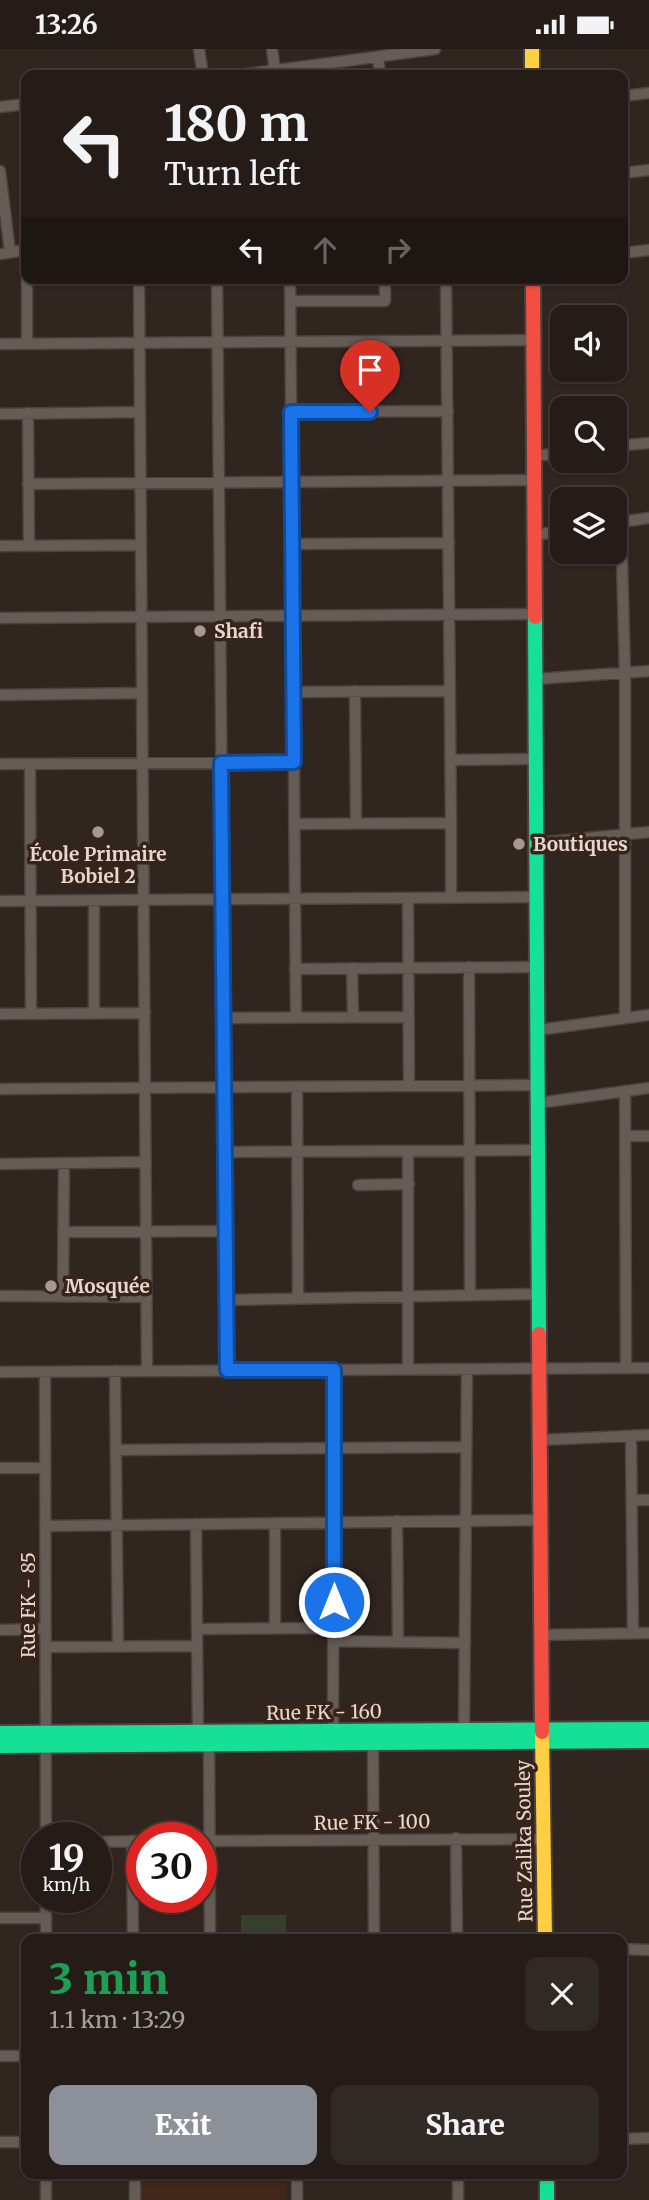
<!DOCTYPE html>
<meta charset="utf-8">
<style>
:root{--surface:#251c17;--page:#312924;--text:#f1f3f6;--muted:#a3a1a1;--line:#423a36;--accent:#8c9099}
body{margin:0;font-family:Merriweather,serif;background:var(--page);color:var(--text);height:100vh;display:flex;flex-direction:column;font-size:26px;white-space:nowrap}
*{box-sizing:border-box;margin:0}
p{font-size:23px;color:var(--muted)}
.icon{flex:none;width:38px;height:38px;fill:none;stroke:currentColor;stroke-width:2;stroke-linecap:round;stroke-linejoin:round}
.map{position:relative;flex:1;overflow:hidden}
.drawer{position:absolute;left:21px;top:1885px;width:606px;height:245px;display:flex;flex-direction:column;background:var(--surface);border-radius:14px;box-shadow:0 2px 5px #0004,0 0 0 2px var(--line)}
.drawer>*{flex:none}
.top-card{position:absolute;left:21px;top:21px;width:607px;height:214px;border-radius:14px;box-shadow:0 2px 5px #0004,0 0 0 2px var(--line);background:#251c17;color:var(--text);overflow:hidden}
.buttons{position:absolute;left:550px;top:256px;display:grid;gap:14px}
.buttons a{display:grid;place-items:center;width:77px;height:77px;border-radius:14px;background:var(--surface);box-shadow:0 2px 5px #0004,0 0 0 2px var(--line);font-size:35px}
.speed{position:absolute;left:21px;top:1773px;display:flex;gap:14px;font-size:35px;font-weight:700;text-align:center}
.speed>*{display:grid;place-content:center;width:91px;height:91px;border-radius:50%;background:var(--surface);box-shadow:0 2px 5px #0004,0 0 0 2px var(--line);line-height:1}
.speed small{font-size:18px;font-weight:400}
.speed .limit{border:10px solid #d22;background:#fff;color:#111}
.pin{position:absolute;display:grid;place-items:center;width:60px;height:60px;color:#fff;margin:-72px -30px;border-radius:50% 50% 50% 0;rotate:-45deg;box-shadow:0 0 7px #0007}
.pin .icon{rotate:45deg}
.me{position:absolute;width:77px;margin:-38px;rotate:0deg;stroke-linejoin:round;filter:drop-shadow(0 0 5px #0008)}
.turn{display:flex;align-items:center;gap:24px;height:147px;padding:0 28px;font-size:32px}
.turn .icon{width:91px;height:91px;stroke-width:2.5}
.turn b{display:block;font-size:49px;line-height:60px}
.lanes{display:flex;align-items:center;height:66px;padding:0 28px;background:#0003;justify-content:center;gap:35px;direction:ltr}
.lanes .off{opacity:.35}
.round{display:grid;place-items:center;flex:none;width:74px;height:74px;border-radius:14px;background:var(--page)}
.headline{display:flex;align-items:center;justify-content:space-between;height:119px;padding:0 28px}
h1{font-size:42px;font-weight:800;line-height:52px;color:#1e9e55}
.action{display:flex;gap:14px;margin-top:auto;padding:14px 28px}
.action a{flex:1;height:80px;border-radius:14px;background:var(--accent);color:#fff;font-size:28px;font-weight:800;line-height:80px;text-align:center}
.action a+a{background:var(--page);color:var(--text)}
.status{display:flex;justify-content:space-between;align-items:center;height:49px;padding:0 35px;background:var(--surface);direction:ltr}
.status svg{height:19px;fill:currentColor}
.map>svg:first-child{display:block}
</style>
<div class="status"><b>13:26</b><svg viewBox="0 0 49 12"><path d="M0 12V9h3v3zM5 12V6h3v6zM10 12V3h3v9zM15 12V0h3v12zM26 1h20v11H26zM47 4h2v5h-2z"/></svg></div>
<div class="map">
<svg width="649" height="2151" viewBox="0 0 649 2151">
<rect width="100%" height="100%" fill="#31251f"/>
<path fill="#40271a" d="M141 2125H286V2151H141Z"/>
<path fill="#363e2c" d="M241 1866H286V1890H241Z"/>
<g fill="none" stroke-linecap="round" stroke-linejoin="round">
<defs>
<path id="street" d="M199 0 203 26
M272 0 275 22
M378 8 380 26
M240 26 435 0
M623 47 649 44
M0 58 26 55
M0 122 10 203
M623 124 649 121
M623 204 649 201
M0 205 26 201
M27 229V295
M139 229 147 1322
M217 229 227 1321
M290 229 296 969
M290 252H385V229
M0 295 534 291
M291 363 448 362
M28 364 29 497
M0 365 140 363
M614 397 649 394
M534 407 562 404
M28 435 534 431
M621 473 625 625V969
M614 474 649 469
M535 486 562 482
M292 495 449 494
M0 497 141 496
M0 569 535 565
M536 630 649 622
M355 642 356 774
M293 643 450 642
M0 646 142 644
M450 711 536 710
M0 715 294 713
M30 715 31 965
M294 775 451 774 446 229
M537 794 649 783
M408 849 409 1037
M451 849V774
M0 852 537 848
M94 852V964
M469 918 470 1246
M352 919 353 968
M295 920 537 918
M0 965 145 964
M223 969 409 968
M538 981 649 966
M297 1038 298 1249
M0 1040 538 1036
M625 1042 626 1319
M538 1054 649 1039
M625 1087H649
M224 1103 539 1101
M0 1115 146 1113
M358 1136 409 1135
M63 1183 225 1182
M0 1247 147 1248
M63 1247 64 1114
M225 1251 539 1245
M408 1321V1102
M115 1322 118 1598
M0 1323 649 1319
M45 1323 46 1788
M631 1387 633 1584
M540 1391 649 1386
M116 1401 466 1398
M0 1419H45
M632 1451H649
M397 1472 398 1593
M275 1474V1579
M196 1475 198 1689
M45 1477 541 1471
M197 1580 333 1579
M0 1581 46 1580
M541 1586 649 1584
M333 1592 465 1594
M46 1598 197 1597
M333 1681 334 1321
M464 1681 467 1320
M373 1694 374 1890
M209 1696 210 1890
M456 1789 457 1890
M132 1792 133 1890
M201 1792 543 1790
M96 1793 142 1792
M46 1848V1890
M0 1869H46
M621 1900 649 1901
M0 2007H26
M621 2090 649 2089
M0 2093H26
M46 2124V2151
M135 2124V2151
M297 2124V2151
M458 2124V2151"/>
<path id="fast" d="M535 568 539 1285
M0 1684 649 1680
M0 1697 649 1692
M547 2124V2151"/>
<path id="slow" d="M532 0V26
M542 1683 545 1890"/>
<path id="jam" d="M533 229 535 568
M539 1285 542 1683"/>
</defs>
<use href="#street" stroke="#4d433e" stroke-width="13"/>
<use href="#fast" stroke="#4d433e" stroke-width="18"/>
<use href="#slow" stroke="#4d433e" stroke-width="18"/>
<use href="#jam" stroke="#4d433e" stroke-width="18"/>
<use href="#street" stroke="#665c56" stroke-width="10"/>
<use href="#fast" stroke="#16e098" stroke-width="14"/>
<use href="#slow" stroke="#ffcf43" stroke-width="14"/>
<use href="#jam" stroke="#f24e42" stroke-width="14"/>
</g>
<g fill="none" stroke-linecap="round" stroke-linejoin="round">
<defs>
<path id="route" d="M334 1553V1321H227L221 714 294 713 291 363H370"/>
</defs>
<use href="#route" stroke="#114b97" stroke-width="18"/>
<use href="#route" stroke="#1a73e8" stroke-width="12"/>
</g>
<g fill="#a79992" stroke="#382318" stroke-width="2.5">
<circle cx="200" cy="582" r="7"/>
<circle cx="98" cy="783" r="7"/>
<circle cx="519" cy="795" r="7"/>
<circle cx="51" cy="1237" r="7"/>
</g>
<g text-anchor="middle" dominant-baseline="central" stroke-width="7" stroke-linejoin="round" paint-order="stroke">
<g font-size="19" font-weight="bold" fill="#e6d7d0" stroke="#382318" text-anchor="start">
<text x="214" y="582">Shafi</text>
<text x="533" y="795">Boutiques</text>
<text x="98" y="805" text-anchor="middle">École Primaire<tspan x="98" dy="22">Bobiel 2</tspan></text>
<text x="65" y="1237">Mosquée</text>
</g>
<g font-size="19" fill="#e6d7d0" stroke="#382318">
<text transform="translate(28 1556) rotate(-90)">Rue FK - 85</text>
<text transform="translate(324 1663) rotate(-1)">Rue FK - 160</text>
<text transform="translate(372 1773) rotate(-1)">Rue FK - 100</text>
<text transform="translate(524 1792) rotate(-91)">Rue Zalika Souley</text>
</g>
</g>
</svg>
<div class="buttons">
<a><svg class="icon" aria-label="sound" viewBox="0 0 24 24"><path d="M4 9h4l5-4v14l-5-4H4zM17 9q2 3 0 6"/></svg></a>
<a><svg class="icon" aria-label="search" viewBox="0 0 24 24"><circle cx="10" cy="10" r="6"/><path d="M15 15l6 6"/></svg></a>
<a><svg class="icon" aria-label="layers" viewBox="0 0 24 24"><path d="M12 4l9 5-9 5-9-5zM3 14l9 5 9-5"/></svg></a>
</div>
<div class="speed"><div>19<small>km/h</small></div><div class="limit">30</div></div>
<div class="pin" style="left:370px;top:363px;background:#d93025"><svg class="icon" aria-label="arrive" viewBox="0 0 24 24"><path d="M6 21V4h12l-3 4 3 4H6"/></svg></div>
<svg class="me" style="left:334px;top:1553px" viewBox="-20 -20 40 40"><circle r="17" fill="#1a73e8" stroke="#fff" stroke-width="3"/><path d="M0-11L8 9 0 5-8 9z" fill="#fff"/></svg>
<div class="top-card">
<div class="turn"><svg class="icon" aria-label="left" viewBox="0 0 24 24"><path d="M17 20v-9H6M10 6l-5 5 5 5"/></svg><div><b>180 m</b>Turn left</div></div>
<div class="lanes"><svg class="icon" aria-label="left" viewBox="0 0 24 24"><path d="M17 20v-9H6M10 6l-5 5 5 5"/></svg><svg class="icon off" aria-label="ahead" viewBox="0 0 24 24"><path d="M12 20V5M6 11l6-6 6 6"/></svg><svg class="icon off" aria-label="right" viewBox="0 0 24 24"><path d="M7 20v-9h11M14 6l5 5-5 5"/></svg></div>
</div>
<section class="drawer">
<div class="headline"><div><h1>3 min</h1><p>1.1 km · 13:29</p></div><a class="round"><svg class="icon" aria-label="close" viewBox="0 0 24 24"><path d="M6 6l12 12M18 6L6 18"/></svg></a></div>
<div class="action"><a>Exit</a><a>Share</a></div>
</section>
</div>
